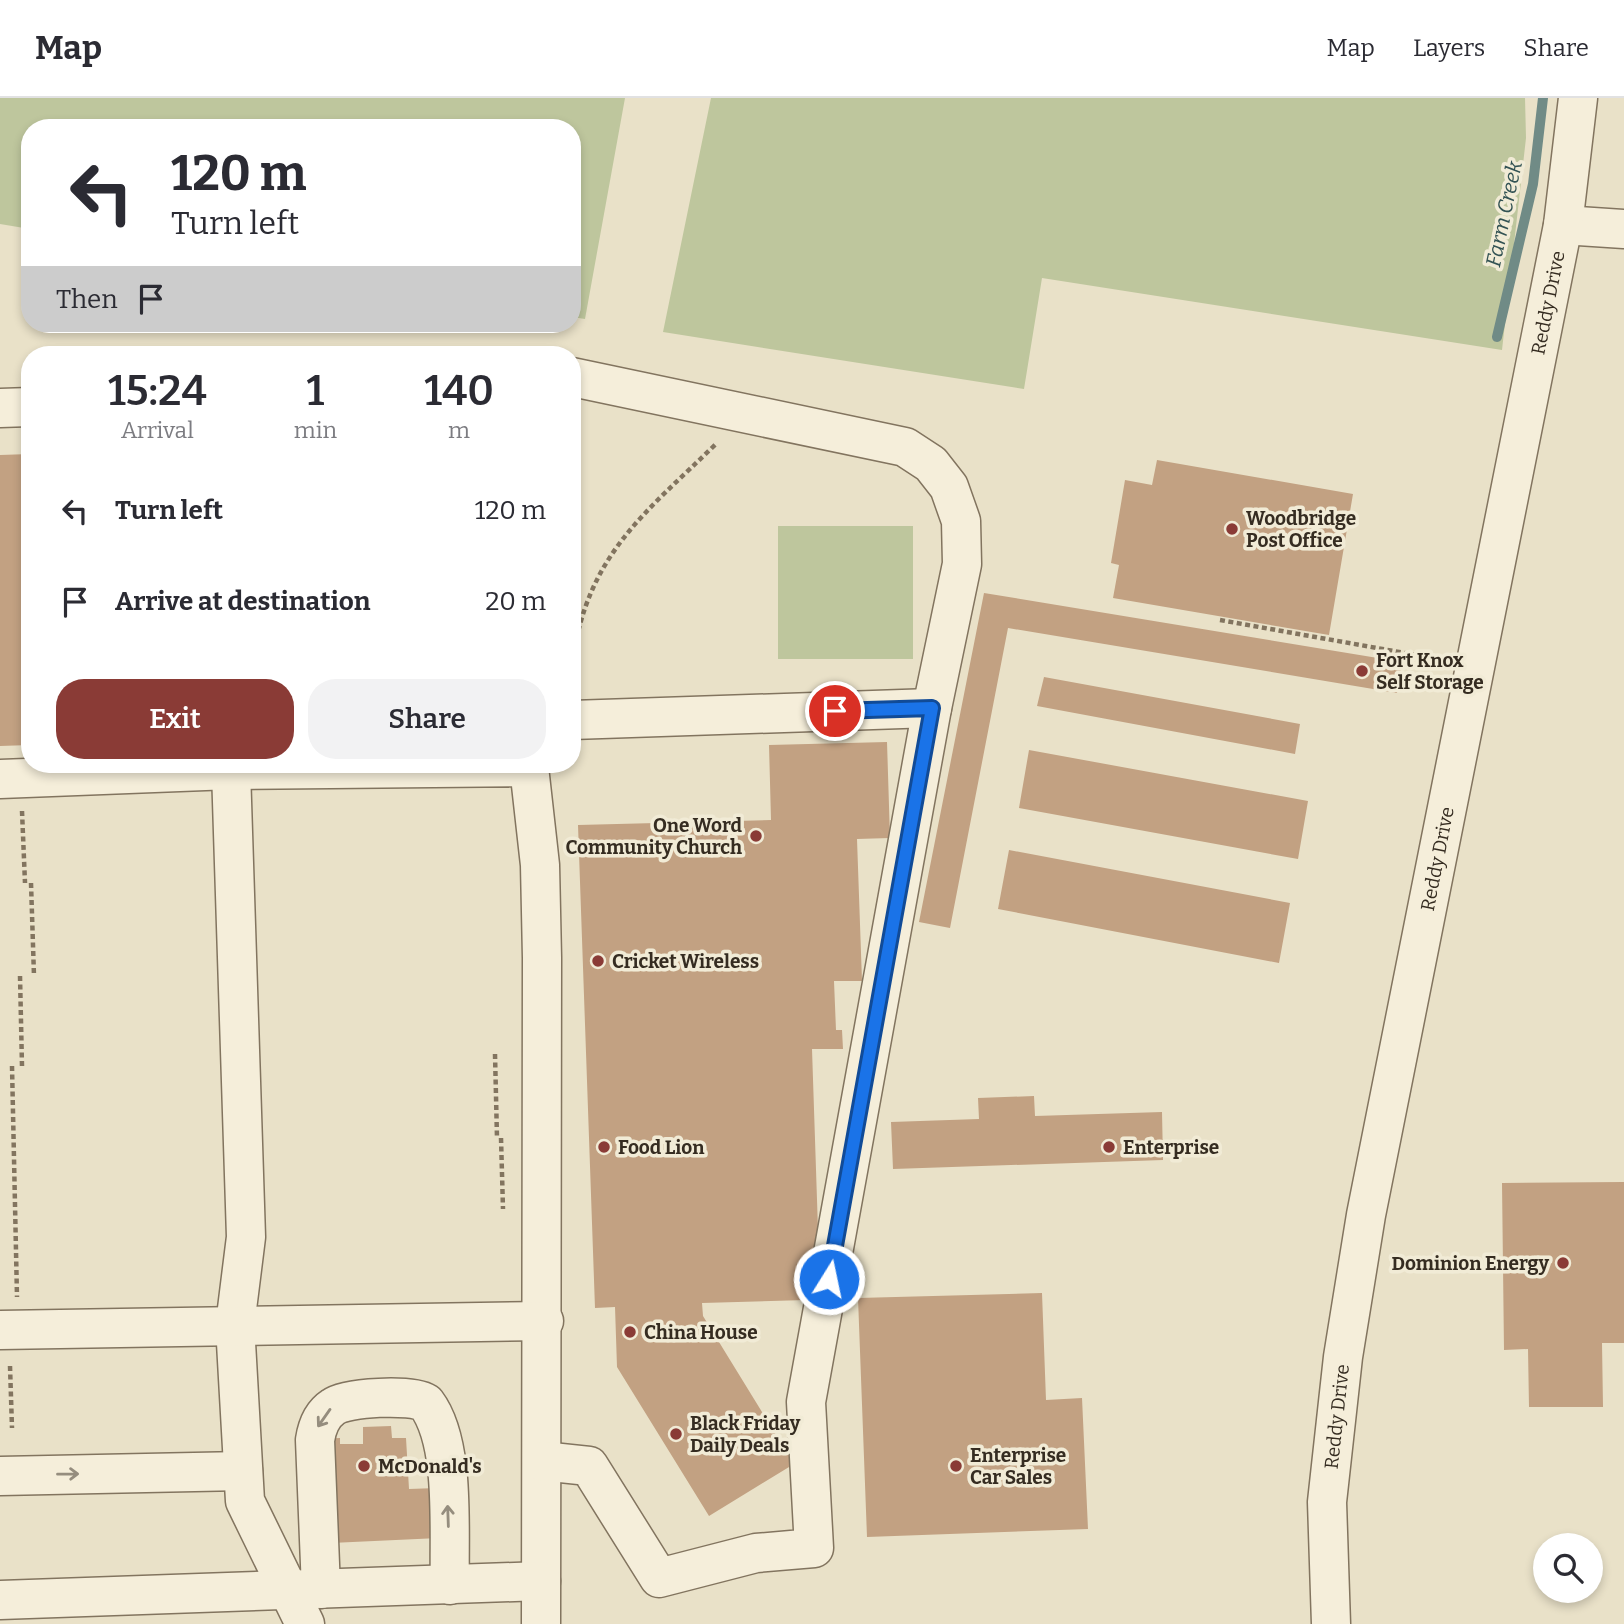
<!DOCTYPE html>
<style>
:root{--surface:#fff;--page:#f2f2f3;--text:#2b2b33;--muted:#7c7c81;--line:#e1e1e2;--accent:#8a3b36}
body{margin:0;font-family:Bitter,serif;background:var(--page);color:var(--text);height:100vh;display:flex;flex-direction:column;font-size:26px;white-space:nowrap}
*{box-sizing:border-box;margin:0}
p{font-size:23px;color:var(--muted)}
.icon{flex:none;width:38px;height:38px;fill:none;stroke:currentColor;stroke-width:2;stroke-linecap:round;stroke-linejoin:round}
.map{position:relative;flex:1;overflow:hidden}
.details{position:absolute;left:21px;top:248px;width:560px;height:427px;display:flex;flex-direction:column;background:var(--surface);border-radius:28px;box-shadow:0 4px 10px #0003}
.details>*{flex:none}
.hud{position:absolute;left:21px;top:21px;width:560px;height:214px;border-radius:28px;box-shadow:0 4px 10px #0003;background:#fff;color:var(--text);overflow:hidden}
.tools{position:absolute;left:1533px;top:1435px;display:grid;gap:14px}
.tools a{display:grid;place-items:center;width:70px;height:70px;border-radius:50%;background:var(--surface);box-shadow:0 4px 10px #0003;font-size:35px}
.pin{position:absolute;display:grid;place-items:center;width:60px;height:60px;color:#fff;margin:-30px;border:4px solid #fff;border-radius:50%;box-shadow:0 2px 7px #0007}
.me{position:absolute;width:77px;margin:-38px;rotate:10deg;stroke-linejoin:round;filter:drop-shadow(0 0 5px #0008)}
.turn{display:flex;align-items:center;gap:24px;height:147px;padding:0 35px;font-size:32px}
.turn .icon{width:91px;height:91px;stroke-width:2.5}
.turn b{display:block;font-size:49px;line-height:60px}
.then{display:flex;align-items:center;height:66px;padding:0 35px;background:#0003;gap:14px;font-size:26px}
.eta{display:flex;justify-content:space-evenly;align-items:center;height:119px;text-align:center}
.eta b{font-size:42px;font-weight:600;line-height:49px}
.button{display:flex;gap:14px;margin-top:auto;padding:14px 35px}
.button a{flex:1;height:80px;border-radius:28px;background:var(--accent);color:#fff;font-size:28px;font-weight:600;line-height:80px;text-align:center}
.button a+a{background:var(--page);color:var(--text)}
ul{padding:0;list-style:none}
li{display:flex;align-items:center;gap:21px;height:91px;padding:0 35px}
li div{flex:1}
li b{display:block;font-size:26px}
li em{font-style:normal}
header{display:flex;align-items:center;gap:42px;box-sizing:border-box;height:98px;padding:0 35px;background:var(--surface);border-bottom:2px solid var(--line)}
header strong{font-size:33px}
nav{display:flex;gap:38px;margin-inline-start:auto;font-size:24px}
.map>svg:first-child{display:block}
</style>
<header>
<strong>Map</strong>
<nav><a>Map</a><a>Layers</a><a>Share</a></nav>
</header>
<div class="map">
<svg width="1624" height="1526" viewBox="0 0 1624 1526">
<rect width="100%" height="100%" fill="#e9e1c8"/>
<path fill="#bec69d" d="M0 0H625L585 221 572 219V30H30V131L0 126Z
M711 0H1525L1526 40 1502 252 1042 180 1024 291 663 234Z
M778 428H913V561H778Z"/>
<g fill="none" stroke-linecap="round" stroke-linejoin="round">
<path stroke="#708b86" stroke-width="10" d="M1497 239 1533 86 1543 0"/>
</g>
<path fill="#c2a182" d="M30 356V647L0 648V357Z
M1157 362 1353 396 1329 537 1113 500 1119 467 1111 465 1125 382 1152 387Z
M984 495 1402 564 1397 595 1008 530 950 830 919 824Z
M1044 579 1300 626 1295 656 1037 608Z
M887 644 890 740 857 741 862 883H834L836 932H842L843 951H812L819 1162H805L806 1202 702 1205 703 1218 794 1366 709 1418 617 1269 615 1209 595 1210 578 727 771 722 769 647Z
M1029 652 1308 703 1298 761 1019 710Z
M1009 752 1290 805 1279 865 998 811Z
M1034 998 1035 1018 1162 1014 1163 1062 893 1071 891 1024 979 1021 978 1000Z
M1624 1084V1245H1602L1603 1309H1529L1528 1251 1504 1252 1502 1085Z
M1042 1195 1046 1302 1082 1300 1088 1431 867 1439 858 1200Z
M391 1328 392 1340H406L409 1391 437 1390 439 1440 331 1445 319 1341 340 1340V1346H363V1329Z"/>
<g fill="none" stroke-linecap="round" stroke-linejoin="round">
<defs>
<g id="minor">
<path d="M1563 127 1624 131"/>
<path d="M0 310 30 309"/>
<path d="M572 622 932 610"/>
<path d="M231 672 246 1139 235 1227 245 1403 305 1526"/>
<path d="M0 681 231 672 529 669 540 767 542 860 541 1526"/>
<path d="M0 1232 544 1223"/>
<path d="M542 1363 589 1368 659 1480 756 1455 814 1450 806 1304 932 610 962 466 961 423 949 389 931 366 905 349 572 279"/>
<path d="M0 1378 243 1373"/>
<path d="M321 1491 315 1342C317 1329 321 1317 333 1309 346 1299 412 1296 426 1305 457 1346 448 1436 450 1487"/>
<path d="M0 1502 541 1483"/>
<path id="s1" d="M1331 1526 1327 1404 1343 1259 1366 1117 1563 127 1578 0"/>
</g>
</defs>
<use href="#minor" stroke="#82745f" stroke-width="41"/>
<path stroke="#82745f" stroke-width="4.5" stroke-dasharray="5 3.5" stroke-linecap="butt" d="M1220 522 1433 560
M572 566C587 457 643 417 717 345
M22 713 25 785
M31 785 34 878
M20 878 22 968
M495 956 497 1040
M12 968 17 1199
M501 1040 503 1111
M10 1268 12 1330"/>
<use href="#minor" stroke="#f5eeda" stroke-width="38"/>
</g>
<defs><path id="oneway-shaft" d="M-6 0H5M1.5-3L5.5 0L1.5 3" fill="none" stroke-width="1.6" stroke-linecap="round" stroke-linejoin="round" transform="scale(1.75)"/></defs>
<g stroke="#958d7e">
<use href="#oneway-shaft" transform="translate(324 1320) rotate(125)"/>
<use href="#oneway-shaft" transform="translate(68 1376) rotate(-1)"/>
<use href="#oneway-shaft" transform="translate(448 1418) rotate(-92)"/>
</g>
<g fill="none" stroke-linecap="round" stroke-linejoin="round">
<defs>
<path id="route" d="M829 1181 932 610 835 613"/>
</defs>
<use href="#route" stroke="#114b97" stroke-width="18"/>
<use href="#route" stroke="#1a73e8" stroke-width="12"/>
</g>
<g fill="#8a3b36" stroke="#f1ebd6" stroke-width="2.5">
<circle cx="1232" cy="431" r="7"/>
<circle cx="1362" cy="573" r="7"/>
<circle cx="756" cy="738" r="7"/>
<circle cx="598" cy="863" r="7"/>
<circle cx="604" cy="1049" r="7"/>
<circle cx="1109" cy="1049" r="7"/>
<circle cx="1563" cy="1165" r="7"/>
<circle cx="630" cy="1234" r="7"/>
<circle cx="676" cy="1336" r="7"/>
<circle cx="364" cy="1368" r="7"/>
<circle cx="956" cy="1368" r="7"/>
</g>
<g text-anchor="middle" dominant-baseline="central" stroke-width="7" stroke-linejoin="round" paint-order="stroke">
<g font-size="19" fill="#352c21" stroke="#f1ebd6">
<text stroke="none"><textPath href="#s1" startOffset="1342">Reddy Drive</textPath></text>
<text stroke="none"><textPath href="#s1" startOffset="775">Reddy Drive</textPath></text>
<text stroke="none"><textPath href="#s1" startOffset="208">Reddy Drive</textPath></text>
</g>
<g font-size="19" font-weight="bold" fill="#352c21" stroke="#f1ebd6" text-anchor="start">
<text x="1246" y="420">Woodbridge<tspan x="1246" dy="22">Post Office</tspan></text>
<text x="1376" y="562">Fort Knox<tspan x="1376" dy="22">Self Storage</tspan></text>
<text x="742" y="727" text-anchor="end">One Word<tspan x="742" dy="22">Community Church</tspan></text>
<text x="612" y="863">Cricket Wireless</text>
<text x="618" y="1049">Food Lion</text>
<text x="1123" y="1049">Enterprise</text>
<text x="1549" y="1165" text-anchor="end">Dominion Energy</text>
<text x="644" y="1234">China House</text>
<text x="690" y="1325">Black Friday<tspan x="690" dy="22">Daily Deals</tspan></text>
<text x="970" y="1357">Enterprise<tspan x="970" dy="22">Car Sales</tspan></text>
<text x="378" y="1368">McDonald's</text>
</g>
<g font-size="21" font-style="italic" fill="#325253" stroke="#f1ebd6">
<text transform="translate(1504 116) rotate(-78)">Farm Creek</text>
</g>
</g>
</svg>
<div class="tools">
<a><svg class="icon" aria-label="search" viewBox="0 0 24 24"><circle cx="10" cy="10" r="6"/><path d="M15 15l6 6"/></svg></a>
</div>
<div class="pin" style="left:835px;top:613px;background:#d93025"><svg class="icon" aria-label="arrive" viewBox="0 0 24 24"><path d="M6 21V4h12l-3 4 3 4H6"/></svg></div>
<svg class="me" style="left:829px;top:1181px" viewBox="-20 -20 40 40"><circle r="17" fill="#1a73e8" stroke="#fff" stroke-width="3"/><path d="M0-11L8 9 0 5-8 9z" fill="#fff"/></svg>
<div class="hud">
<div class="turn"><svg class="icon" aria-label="left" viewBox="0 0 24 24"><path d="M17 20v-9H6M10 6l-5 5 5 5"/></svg><div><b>120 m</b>Turn left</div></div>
<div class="then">Then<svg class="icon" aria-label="arrive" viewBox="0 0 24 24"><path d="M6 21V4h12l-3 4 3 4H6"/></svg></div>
</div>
<section class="details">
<div class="eta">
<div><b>15:24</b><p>Arrival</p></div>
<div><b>1</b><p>min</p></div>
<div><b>140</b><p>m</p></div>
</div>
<ul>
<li><svg class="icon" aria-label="left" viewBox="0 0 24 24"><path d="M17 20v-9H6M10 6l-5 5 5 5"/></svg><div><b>Turn left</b></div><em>120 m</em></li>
<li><svg class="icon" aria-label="arrive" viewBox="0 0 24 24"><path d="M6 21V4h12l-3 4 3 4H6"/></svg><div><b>Arrive at destination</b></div><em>20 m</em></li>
</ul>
<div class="button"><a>Exit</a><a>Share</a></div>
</section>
</div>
